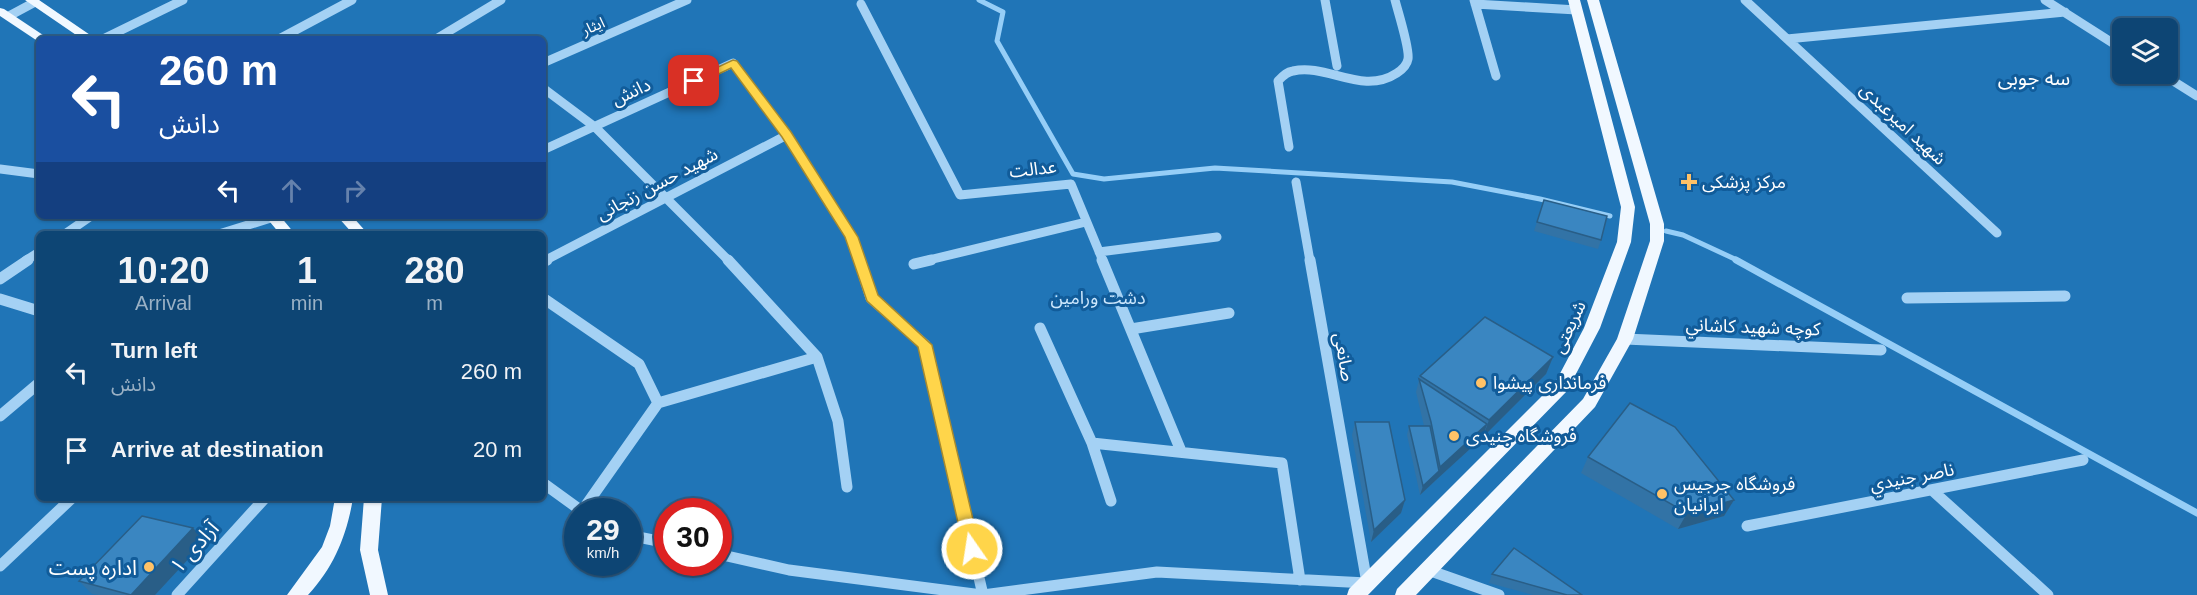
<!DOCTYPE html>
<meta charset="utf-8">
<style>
:root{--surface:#0d4574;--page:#1b4f7c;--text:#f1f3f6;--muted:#9ab1c5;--line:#2d5d86}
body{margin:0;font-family:Helvetica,"Noto Sans Arabic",sans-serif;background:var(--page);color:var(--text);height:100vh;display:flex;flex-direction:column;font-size:22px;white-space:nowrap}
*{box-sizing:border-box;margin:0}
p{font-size:20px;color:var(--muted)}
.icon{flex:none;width:33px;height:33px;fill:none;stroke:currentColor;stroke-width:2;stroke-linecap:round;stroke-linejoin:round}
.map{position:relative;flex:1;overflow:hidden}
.drawer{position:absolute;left:36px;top:231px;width:510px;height:270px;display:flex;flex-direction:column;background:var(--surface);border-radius:9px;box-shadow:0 2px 4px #0004,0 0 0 2px var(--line)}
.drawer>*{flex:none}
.banner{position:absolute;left:36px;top:36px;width:510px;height:183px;border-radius:9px;box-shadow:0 2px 4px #0004,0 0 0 2px var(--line);background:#1a4fa0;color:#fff;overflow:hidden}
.fabs{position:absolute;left:2112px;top:18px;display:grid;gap:12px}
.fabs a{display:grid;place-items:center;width:66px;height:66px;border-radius:9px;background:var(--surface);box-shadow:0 2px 4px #0004,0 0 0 2px var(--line);font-size:30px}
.speed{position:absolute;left:564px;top:498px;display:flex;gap:12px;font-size:30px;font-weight:700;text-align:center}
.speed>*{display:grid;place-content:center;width:78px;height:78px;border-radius:50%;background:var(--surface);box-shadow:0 2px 4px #0004,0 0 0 2px var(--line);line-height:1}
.speed small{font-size:15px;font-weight:400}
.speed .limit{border:9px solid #d22;background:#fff;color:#111}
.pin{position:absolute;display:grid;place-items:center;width:51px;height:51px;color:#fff;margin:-26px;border-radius:12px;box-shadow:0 3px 9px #0006}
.me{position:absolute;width:66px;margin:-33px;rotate:347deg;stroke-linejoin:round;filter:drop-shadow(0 0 4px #0008)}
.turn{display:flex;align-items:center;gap:21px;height:126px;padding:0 24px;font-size:27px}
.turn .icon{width:78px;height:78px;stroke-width:2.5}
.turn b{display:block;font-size:42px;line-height:51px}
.lanes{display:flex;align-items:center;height:57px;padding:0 24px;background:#0003;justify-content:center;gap:30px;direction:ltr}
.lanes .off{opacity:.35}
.eta{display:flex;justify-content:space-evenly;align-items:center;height:102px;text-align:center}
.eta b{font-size:36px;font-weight:800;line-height:42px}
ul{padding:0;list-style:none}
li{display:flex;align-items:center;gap:18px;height:78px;padding:0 24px}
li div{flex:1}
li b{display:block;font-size:22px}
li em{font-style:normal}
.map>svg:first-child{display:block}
</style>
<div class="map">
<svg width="2197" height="595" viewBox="0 0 2197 595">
<rect width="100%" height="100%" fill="#115c9a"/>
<path fill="#2075b7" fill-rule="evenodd" d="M0 0H2197V595H0ZM2122 28H2168V74H2122ZM39 39H543V216H39ZM39 234H543V498H39ZM578 512H628V562H578ZM668 512H718V562H668Z"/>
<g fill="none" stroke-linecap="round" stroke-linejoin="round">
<path stroke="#96cef7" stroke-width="5" d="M979 0 1003 12 997 41 1073 174 1104 179 1215 168 1452 182 1540 199 1610 216
M1666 231 1683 235 1739 261"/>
<path stroke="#96cef7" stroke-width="7" d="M1736 260 2197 513"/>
<path stroke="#a4d1f4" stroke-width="9" d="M1325 0 1337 66
M1474 0 1496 76
M1745 0 1997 233
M2045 0 2122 49
M861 4 960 195 1071 184 1103 261
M1475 4 1577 10
M9 16 35 2
M103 39 183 0
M279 39 352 0
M436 39 501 0
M1787 39 2065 12
M543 63 687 0
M2162 74 2197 96
M543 88 595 127 729 261
M1289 147 1278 81C1283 76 1286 72 1293 71 1327 63 1362 96 1397 73 1403 69 1407 65 1408 59 1410 49 1398 12 1395 0
M543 150 733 63 787 135 852 237 860 261
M0 169 39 174
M1296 182 1310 261
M65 234 91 216
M219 234 274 217
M1099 252 1217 237
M25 261 39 252
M544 261 787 135
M925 261 1086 222"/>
<path stroke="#a4d1f4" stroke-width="11" d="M728 260 817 357 838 421 847 487
M859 260 871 298 925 345 983 595
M1102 260 1181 451
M543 262 547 260
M914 264 931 260
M0 279 28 260
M543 298 639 364 658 403
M1907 298 2065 296
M0 299 39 311
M1040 328 1092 443 1111 501
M1131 329 1229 313
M1625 339 1881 350
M0 416 39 383
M1092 443 1282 463 1300 580
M543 483 583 512
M1933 491 2048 595
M582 511 658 403 817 357
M1747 526 2083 460
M628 535 668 543
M718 554 789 570 982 595
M0 566 72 498
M1428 570 1499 595
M177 595 265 498
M983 595 1157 572 1367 583 1310 260"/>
<path fill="#f1f8ff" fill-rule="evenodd" d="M25 0H39L96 39H82Z
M1568 0H1580L1635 207 1631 242 1600 328 1567 391 1368 595H1347L1349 589 1555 383 1584 328 1617 242 1621 207Z
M1587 0H1599L1664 224V241L1633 339 1595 407 1416 595H1395L1397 589 1583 399 1617 339 1650 241V224Z
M0 8 4 9 49 39H39V42L0 16Z
M265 216H280L295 234H280Z
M337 216H352L368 234H353Z
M335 498H353C347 535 334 567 308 595H287L322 547 330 526Z
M364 498H382L378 550 388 595H370L360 550Z"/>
</g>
<path fill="#3273a6" d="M1544 200 1601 240 1598 249 1534 231Z
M1553 357 1546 374 1483 437 1420 495 1407 435 1409 426H1424L1416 392 1420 376Z
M1355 422 1405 500 1401 513 1371 542 1352 435Z
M1588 457 1734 500 1724 516 1678 529 1581 473Z
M193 528 205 541 155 595H98L92 594 79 581Z
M1492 574 1582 595H1533L1489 583Z"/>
<path fill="#295e87" d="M1553 357 1546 374 1483 437 1489 420Z
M1487 424 1483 437 1436 480 1440 467Z
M1439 471 1436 480 1420 495 1423 486Z
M1405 500 1401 513 1371 542 1374 530Z
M1734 500 1724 516 1678 529 1687 513Z
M193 528 205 541 155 595H131Z"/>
<path fill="#3a86c1" stroke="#295e87" stroke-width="1.5" d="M1544 200 1607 216 1601 240 1537 222Z
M1485 317 1553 357 1489 420 1420 376Z
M1419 379 1487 424 1440 467 1431 422Z
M1630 403 1675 427 1734 500 1687 513 1588 457Z
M1355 422H1389L1405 500 1374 530Z
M1409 426H1430L1439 471 1423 486Z
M142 516 193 528 131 595 79 581Z
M1514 548 1582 595H1567L1492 574Z"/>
<path fill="#ffd54a" stroke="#a68a30" stroke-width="1.5" d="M733 60 737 61 791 132 858 237 878 295 932 345 980 549 978 554 972 556 966 554 964 549 918 347 867 301 845 237 782 137 731 68 698 84 694 85 688 81Z"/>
<g fill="#ffc267" stroke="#115c9a" stroke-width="2">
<path d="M1686 173h6v6h6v6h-6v6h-6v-6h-6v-6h6z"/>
<circle cx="1481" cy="383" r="6"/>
<circle cx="1454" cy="436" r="6"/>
<circle cx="1662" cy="494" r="6"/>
<circle cx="149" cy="567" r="6"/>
</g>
<g text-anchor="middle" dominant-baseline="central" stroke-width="6" stroke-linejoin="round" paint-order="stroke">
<g font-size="15" fill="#fff" stroke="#115c9a">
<text transform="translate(593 26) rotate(-24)">ایثار</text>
</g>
<g font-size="18" fill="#fff" stroke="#115c9a">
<text transform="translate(631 92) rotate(-25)">دانش</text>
<text transform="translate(1903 124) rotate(43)">شهید امیرعبدی</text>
<text transform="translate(1033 169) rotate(-6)">عدالت</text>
<text transform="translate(657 184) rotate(-28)">شهید حسن زنجانی</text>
<text transform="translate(1569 327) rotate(-65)">شریعتی</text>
<text transform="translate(1753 327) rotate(2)">كوچه شهيد كاشاني</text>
<text transform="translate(1344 357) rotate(80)">صانعی</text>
<text transform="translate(1912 477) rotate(-11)">ناصر جنيدي</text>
</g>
<g font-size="18" fill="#fff" stroke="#115c9a" text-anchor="start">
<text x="1702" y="182">مرکز پزشکی</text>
<text x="1493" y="383">فرمانداری پیشوا</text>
<text x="1466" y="436">فروشگاه جنیدی</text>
<text x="1674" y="484">فروشگاه جرجیس<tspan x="1674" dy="21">ایرانیان</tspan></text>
</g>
<g font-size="18" fill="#cde8fe" stroke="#115c9a">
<text x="1098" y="298">دشت ورامین</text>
</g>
<g font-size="20" fill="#fff" stroke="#115c9a">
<text x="2034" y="78">سه جوبی</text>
</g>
<g font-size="21" fill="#fff" stroke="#115c9a">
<text transform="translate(194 547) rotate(-48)">آزادی ۱</text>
</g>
<g font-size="21" fill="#fff" stroke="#115c9a" text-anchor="end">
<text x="137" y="567">اداره پست</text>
</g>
</g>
</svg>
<div class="fabs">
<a><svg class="icon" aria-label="layers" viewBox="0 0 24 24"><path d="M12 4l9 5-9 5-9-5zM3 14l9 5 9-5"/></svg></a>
</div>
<div class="speed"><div>29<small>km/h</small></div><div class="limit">30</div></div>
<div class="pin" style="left:694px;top:81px;background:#d93025"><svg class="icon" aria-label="arrive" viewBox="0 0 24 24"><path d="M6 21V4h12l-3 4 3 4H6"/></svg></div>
<svg class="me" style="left:972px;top:549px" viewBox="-20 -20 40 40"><circle r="17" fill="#ffd54a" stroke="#fff" stroke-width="3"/><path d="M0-11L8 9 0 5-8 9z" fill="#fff"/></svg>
<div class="banner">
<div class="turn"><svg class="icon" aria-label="left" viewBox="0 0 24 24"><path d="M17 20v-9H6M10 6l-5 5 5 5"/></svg><div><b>260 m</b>دانش</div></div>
<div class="lanes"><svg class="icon" aria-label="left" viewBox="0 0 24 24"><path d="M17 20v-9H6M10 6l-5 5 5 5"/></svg><svg class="icon off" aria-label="ahead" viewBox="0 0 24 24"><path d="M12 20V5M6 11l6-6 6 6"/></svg><svg class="icon off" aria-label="right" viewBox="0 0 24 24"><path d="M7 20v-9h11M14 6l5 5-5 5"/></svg></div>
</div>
<section class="drawer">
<div class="eta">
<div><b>10:20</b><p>Arrival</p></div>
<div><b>1</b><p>min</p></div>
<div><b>280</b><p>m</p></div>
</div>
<ul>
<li><svg class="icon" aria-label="left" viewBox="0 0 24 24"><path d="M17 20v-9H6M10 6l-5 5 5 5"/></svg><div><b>Turn left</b><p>دانش</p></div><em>260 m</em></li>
<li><svg class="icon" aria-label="arrive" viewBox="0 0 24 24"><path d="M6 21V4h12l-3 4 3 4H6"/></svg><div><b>Arrive at destination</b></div><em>20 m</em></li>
</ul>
</section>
</div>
